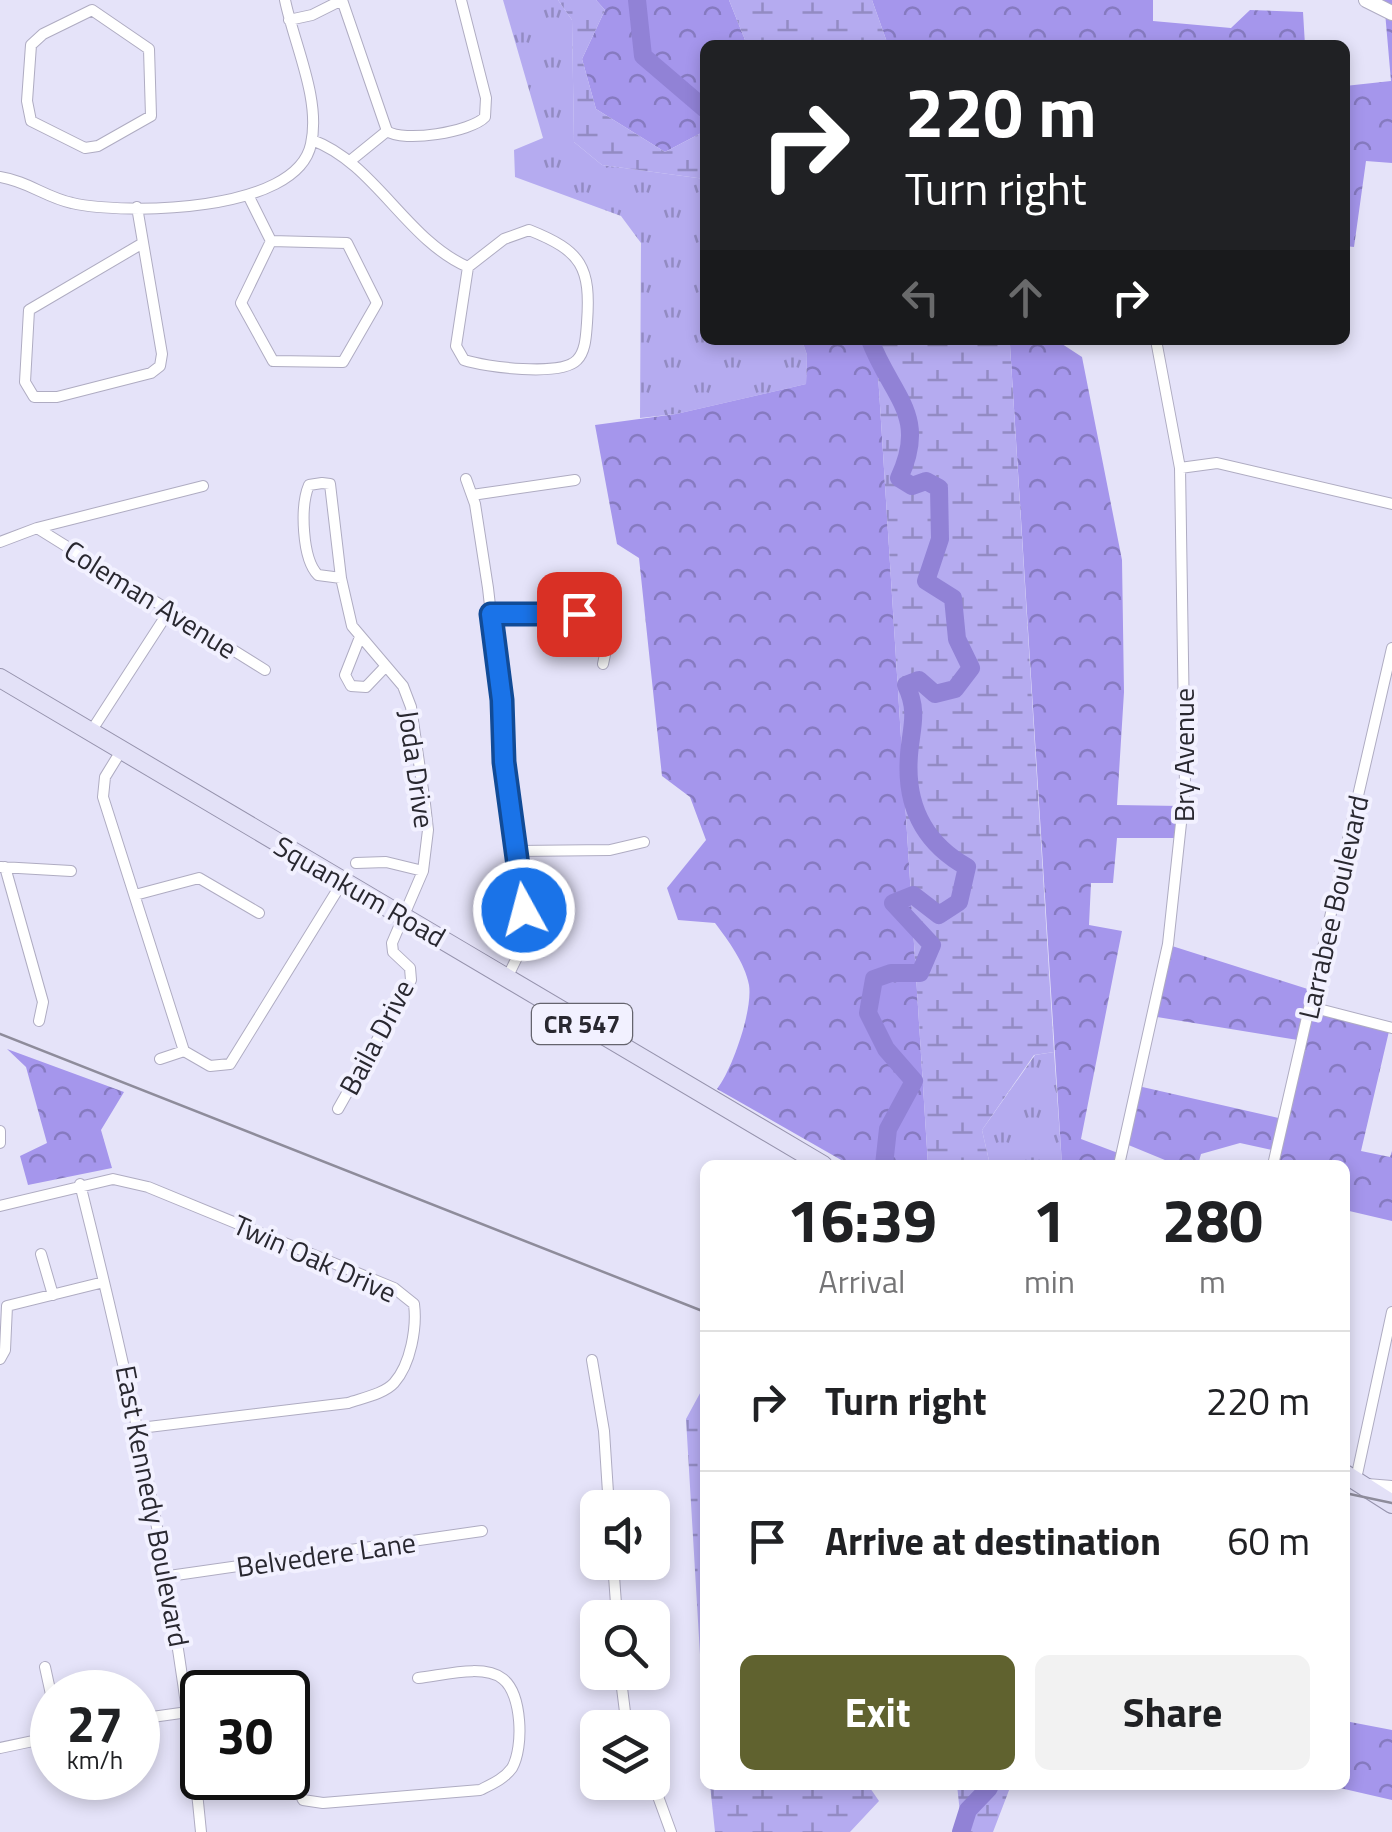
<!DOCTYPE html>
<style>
:root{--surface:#fff;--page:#f2f2f2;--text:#202124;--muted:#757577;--line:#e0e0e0;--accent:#60622f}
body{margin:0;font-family:"Titillium Web",sans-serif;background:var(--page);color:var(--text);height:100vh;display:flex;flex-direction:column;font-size:38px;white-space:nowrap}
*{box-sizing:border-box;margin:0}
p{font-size:32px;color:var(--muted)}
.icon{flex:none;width:55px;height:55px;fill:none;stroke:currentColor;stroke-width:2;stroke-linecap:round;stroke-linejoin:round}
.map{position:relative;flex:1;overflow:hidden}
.details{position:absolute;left:700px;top:1160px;width:650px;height:630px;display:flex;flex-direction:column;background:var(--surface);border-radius:15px;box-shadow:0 5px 15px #0003}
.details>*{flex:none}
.hud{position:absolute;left:700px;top:40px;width:650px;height:305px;border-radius:15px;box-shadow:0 5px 15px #0003;background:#202124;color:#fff;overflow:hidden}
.buttons{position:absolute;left:580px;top:1490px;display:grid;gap:20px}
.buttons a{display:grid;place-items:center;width:90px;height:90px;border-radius:15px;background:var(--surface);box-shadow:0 5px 15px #0003;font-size:50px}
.speed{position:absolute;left:30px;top:1670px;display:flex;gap:20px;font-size:50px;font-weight:700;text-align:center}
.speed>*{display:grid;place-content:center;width:130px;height:130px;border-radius:50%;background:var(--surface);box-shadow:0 5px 15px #0003;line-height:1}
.speed small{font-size:25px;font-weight:400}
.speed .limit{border:5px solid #111;border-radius:15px;background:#fff;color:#111}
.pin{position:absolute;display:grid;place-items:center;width:85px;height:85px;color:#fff;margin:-42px;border-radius:20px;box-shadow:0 5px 15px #0006}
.me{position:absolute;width:110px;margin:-55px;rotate:353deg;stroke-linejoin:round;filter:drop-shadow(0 0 8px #0008)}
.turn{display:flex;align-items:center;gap:35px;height:210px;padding:0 40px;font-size:45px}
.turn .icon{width:130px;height:130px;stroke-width:2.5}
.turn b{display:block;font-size:70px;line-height:85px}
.lanes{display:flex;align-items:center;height:95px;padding:0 40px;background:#0003;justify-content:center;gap:50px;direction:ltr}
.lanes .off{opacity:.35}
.eta{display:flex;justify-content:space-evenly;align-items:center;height:170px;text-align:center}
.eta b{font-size:60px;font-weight:700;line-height:70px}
.button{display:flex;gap:20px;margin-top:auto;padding:20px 40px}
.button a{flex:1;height:115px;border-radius:15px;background:var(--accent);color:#fff;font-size:40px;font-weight:700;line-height:115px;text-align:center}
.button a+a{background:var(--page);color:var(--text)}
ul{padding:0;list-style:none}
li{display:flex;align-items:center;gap:30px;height:140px;padding:0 40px;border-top:2px solid var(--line)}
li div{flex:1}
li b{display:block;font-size:38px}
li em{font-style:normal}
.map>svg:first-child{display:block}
</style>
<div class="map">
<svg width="1392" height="1832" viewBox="0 0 1392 1832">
<defs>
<pattern id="grass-tufts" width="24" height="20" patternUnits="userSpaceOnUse" patternTransform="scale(2.5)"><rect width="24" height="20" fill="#b5abf0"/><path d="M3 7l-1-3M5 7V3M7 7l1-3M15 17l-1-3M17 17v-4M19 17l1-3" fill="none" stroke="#938bc3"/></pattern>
<pattern id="forest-crowns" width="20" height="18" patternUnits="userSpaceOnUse" patternTransform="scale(2.5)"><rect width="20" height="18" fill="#a596ec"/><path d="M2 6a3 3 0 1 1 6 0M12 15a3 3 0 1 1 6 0" fill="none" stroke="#867ac0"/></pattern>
<pattern id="wetland-marsh" width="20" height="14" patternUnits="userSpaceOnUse" patternTransform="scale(2.5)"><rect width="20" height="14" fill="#b5abf0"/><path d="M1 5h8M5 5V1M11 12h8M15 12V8" fill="none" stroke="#938bc3"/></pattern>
</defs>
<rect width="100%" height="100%" fill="#e5e3f9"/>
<path fill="url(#grass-tufts)" d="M503 0H558L572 20 574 142 602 165 705 179V340H802L807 355 806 384 676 414 640 418 641 243 621 216 515 177 514 150 543 138Z
M1054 1052 1062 1165H990L982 1130 1035 1055Z"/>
<path fill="url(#forest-crowns)" d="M596 0H729L747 45H705V131L665 152 596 109 582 59 605 10Z
M872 0H1153V21L1231 28 1250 10 1303 12 1305 45H888Z
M1371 0H1392V163L1366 161 1354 247 1345 246V86L1391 81 1385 12Z
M802 340H870L877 358 928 1165H850L717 1089C732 1070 753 1010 749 985 745 963 728 940 715 923L678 920 667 888 706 840 690 797 662 776 639 558 617 544 595 425 676 414 806 384 807 355Z
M997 340H1056L1082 357 1122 560 1124 692 1117 805 1181 806 1176 838H1117L1113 883H1091L1089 925 1122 931 1081 1139 1118 1153 1116 1165H1062L1010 345Z
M1172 946 1317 992 1313 1009 1390 1027 1361 1151 1390 1157 1392 1151V1221L1345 1210V1165H1279L1281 1152 1240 1143 1201 1154 1198 1165H1177L1126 1144 1138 1086 1287 1120 1304 1041 1157 1017Z
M7 1049 124 1092 101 1130 112 1168 28 1185 20 1156 47 1143 26 1067Z
M1345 1721 1392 1730V1800L1327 1785H1345Z"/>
<path fill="url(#wetland-marsh)" d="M558 0H596L605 10 582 59 596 109 665 152 705 131V179L602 165 574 142 572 20Z
M729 0H872L888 45H747Z
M870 340H997L1010 345 1054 1052 1034 1055 982 1130 990 1165H928L877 358Z
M705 1384V1739L686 1419Z
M710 1785H868L879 1801 850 1832H715Z
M957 1785H1011L993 1832H962Z"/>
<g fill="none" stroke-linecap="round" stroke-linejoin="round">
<path stroke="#9182d6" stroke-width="18" d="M637 0 643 56 705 109
M870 340C891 396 929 415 899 478L912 486 926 481 939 488 940 539 926 581 953 598 957 639 971 668 955 689 935 694 919 680 906 685C919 712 911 728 909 755 905 805 924 843 967 867L959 902 939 915 913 895 893 903 932 945 920 973H891L874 979 868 1013 886 1049 914 1081 888 1129 884 1165
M961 1832 968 1810 989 1788 983 1785"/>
<defs>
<path id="minor" d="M342 0 387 131C403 143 471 132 485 117L486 98 461 0
M92 10 149 49 151 116 98 146 85 148 31 121 27 101 31 45 43 34Z
M289 20 312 15 342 0
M312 140C375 163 406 240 468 267
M350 161 387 131
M0 177C27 181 47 198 72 203 125 215 297 213 311 144 321 99 294 44 285 0
M248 195 271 241
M137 207 162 354 160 366 151 373 57 397H34L25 382 29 310 143 243
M529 230C582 251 591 267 587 323 586 334 586 351 577 360 561 377 485 367 464 360L456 346 468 267 504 239Z
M271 241 347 243 377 303 343 362 273 361 241 303Z
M1180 468 1217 463 1392 504
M466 479 475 504 488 588 524 909 525 941 507 978
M322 483 330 484 341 578 318 575C302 559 300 506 309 485Z
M472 495 575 480
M37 528 265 670
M0 542 37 528 203 486
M491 614 561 613 595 621 607 645 603 664
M360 637 345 675 351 686 366 687 386 666
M90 733 169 611
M121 751 105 777 103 797 184 1051
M517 851 610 850 644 842
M356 863 386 862 423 871
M1 867 71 871
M5 867 43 1002 39 1021
M135 895 199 878 259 913
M1311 1007 1392 1028
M160 1059 184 1051 210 1066 230 1064 343 881
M338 1109 411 980 410 968 393 952 392 943 423 871 428 830 425 804 411 707 403 686 352 626 341 578
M0 1131V1143
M1119 1165 1168 944 1185 786 1180 468 1156 340
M1273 1165 1392 648
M80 1184C134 1399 180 1611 201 1832
M0 1206 113 1179 148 1187 394 1288 414 1304C417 1327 411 1364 394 1383 384 1394 362 1398 348 1403L140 1428
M41 1254 53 1295
M0 1359 5 1350 7 1306 104 1282
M592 1360 604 1431 609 1508
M1356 1479 1392 1312
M613 1562 617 1618
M169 1576 482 1531
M45 1667 52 1699
M620 1672 627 1728
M138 1719 202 1710
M0 1748 52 1737
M288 1768 303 1800 323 1803 480 1790C492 1784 504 1779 512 1768 524 1747 522 1694 503 1679 483 1663 441 1676 418 1678
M652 1780 671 1832"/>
<path id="tertiary" d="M1366 0 1392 13
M1367 1486 1392 1488"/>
<path id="primary" d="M0 678 823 1165
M1345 1474 1392 1504"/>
</defs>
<use href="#minor" stroke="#afacc2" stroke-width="12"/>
<use href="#tertiary" stroke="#afacc2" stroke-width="16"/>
<use href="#primary" stroke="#9693ad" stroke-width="20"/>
<use href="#minor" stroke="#fff" stroke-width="10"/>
<use href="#tertiary" stroke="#fff" stroke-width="14"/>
<use href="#primary" stroke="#e3e1f7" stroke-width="18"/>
<path stroke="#8e8c9b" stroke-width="2.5" d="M0 1034 705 1312
M1345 1493 1392 1503"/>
</g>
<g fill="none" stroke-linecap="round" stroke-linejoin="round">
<defs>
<path id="route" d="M524 910 504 762 502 700 491 614H579"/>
</defs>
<use href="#route" stroke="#114b97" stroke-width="25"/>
<use href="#route" stroke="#1a73e8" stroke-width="18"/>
</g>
<g text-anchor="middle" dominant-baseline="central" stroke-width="8" stroke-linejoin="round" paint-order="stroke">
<rect fill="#f2f1ff" stroke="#65646e" stroke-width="2.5" x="532" y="1004" width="100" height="40" rx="8"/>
<g font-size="25" font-weight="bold" fill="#292830">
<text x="582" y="1024">CR 547</text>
</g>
<g font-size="28" fill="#292830" stroke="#f2f1ff">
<text transform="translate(151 599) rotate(32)">Coleman Avenue</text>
<text transform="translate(1183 755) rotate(-90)">Bry Avenue</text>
<text transform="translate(417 769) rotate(82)">Joda Drive</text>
<text transform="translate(360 891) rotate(30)">Squankum Road</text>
<text transform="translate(1333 907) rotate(-77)">Larrabee Boulevard</text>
<text transform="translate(376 1037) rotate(-62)">Baila Drive</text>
<text transform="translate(315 1258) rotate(24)">Twin Oak Drive</text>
<text transform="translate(153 1506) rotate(79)">East Kennedy Boulevard</text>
<text transform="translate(326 1554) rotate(-8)">Belvedere Lane</text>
</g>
</g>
</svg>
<div class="buttons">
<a><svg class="icon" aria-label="sound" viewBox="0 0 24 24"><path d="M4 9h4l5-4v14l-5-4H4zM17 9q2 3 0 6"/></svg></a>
<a><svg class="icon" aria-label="search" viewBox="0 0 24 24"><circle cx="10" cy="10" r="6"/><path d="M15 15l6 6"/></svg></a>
<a><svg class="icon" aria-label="layers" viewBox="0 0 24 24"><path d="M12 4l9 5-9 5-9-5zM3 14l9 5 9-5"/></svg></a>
</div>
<div class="speed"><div>27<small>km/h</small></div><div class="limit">30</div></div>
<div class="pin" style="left:579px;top:614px;background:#d93025"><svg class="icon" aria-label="arrive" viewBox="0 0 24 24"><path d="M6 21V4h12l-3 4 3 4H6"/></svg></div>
<svg class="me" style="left:524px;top:910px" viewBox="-20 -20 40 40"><circle r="17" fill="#1a73e8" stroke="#fff" stroke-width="3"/><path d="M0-11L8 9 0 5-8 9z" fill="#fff"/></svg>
<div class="hud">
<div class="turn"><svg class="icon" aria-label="right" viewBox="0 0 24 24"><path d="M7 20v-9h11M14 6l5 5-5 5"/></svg><div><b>220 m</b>Turn right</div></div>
<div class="lanes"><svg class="icon off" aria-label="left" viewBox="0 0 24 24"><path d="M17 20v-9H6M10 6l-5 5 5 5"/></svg><svg class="icon off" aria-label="ahead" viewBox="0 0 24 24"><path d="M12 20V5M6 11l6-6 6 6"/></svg><svg class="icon" aria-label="right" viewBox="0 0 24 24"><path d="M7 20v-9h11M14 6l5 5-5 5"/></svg></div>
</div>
<section class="details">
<div class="eta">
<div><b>16:39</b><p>Arrival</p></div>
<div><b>1</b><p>min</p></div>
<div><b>280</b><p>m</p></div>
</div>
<ul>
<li><svg class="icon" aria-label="right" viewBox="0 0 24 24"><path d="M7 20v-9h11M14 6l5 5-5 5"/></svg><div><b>Turn right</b></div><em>220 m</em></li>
<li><svg class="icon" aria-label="arrive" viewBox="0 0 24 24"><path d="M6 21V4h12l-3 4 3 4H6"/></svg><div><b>Arrive at destination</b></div><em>60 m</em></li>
</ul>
<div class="button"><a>Exit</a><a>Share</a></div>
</section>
</div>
